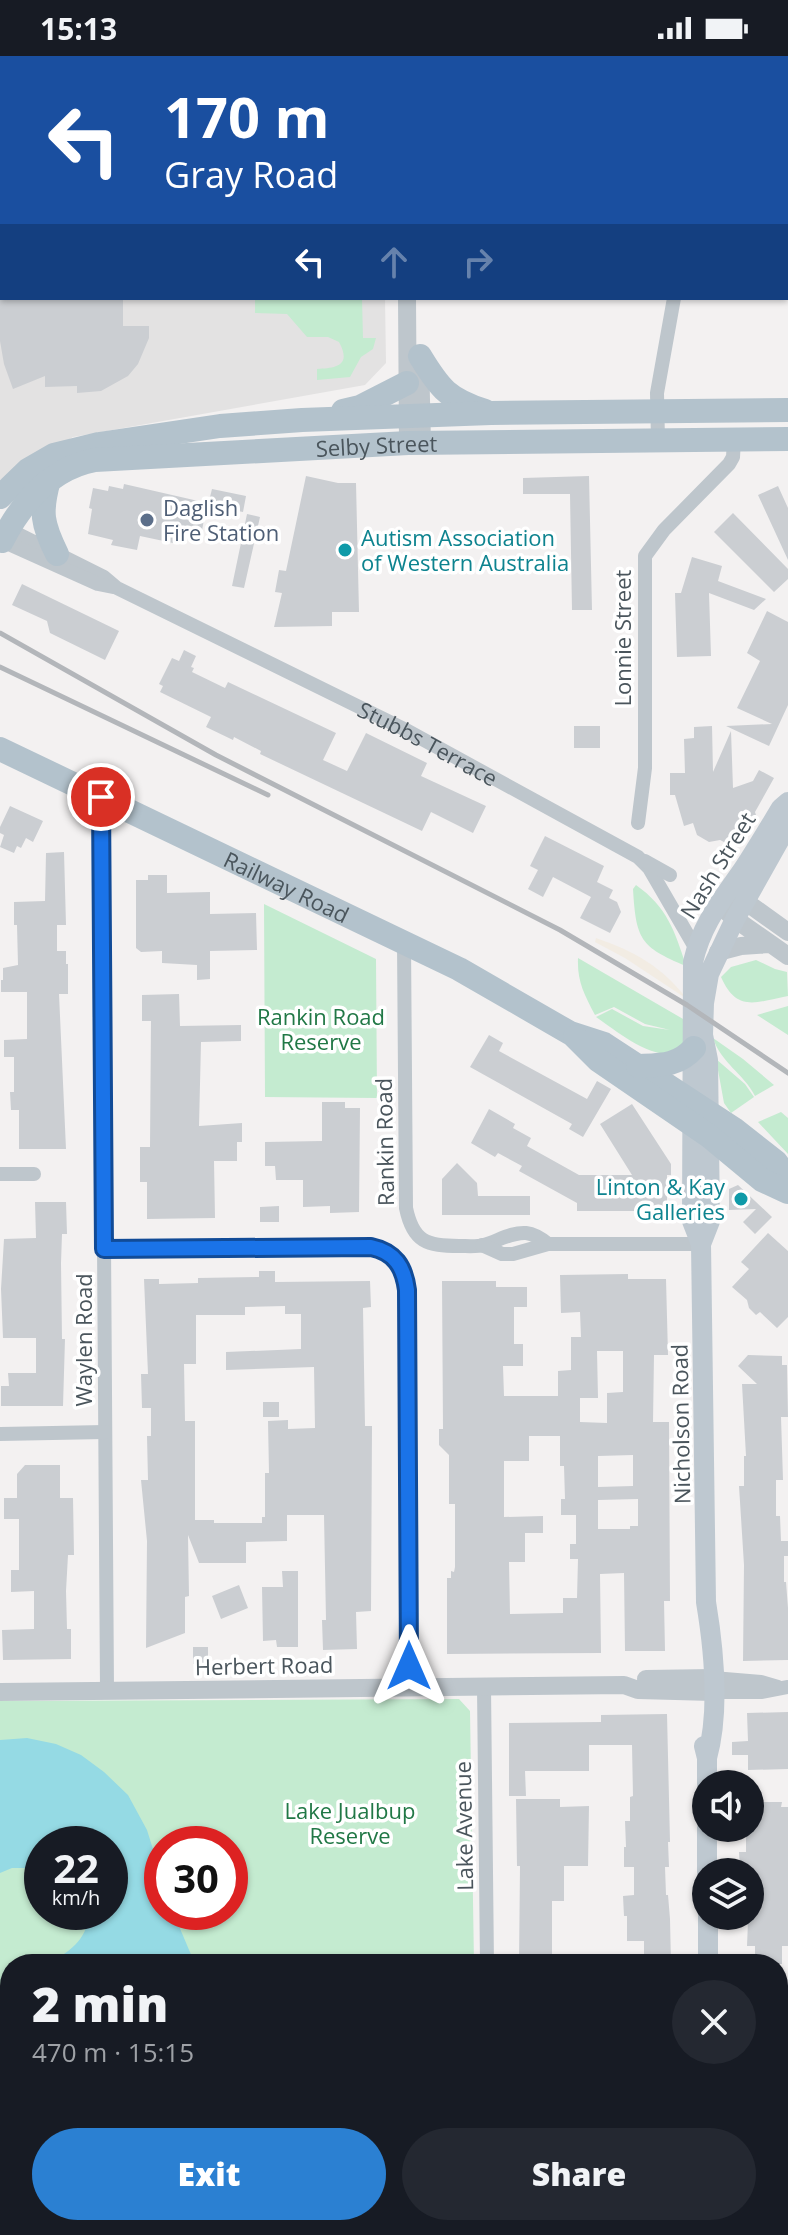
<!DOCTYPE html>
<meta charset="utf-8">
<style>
:root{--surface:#171b24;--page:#242831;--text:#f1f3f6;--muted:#9ea1a6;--accent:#2b80d2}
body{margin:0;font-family:"Open Sans",sans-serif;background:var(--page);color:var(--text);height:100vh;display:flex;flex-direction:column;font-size:30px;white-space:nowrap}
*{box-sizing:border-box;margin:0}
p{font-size:26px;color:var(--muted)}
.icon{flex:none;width:44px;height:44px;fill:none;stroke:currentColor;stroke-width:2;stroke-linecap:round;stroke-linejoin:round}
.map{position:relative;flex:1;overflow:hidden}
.side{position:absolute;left:0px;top:1898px;width:788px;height:282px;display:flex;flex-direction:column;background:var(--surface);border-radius:32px 32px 0 0;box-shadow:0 2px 6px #0004}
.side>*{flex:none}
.hud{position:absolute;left:0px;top:0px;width:788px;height:244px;box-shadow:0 2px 6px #0004;background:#1a4fa0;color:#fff;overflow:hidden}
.controls{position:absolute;left:692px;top:1714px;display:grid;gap:16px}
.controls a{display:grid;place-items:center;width:72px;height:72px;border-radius:50%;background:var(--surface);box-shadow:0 2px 6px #0004;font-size:40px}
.speed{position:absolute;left:24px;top:1770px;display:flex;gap:16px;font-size:40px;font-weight:700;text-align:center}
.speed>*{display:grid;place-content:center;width:104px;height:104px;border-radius:50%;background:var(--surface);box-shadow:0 2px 6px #0004;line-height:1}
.speed small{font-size:20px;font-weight:400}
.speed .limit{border:12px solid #d22;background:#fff;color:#111}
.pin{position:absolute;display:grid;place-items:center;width:68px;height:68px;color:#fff;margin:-34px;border:4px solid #fff;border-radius:50%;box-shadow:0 2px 8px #0007}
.me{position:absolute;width:88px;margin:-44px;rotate:0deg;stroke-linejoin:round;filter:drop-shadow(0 0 6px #0008)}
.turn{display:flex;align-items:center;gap:28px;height:168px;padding:0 32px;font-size:36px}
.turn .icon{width:104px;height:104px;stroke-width:2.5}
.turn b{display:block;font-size:56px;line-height:68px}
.lanes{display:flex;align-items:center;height:76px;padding:0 32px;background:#0003;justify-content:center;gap:40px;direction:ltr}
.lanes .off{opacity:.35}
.round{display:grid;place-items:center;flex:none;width:84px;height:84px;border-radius:42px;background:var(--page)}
.headline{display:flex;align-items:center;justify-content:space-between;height:136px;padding:0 32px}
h1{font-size:48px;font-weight:800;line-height:60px}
.cta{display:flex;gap:16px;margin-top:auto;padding:16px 32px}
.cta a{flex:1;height:92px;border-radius:48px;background:var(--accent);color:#fff;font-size:32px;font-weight:800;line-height:92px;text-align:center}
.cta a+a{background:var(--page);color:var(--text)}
.status{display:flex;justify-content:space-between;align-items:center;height:56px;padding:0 40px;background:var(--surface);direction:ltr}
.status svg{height:22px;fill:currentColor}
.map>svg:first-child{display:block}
</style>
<div class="status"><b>15:13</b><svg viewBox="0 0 49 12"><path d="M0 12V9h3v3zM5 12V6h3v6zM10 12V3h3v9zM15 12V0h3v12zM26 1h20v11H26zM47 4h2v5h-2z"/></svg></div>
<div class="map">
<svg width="788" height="2179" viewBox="0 0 788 2179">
<rect width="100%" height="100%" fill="#f3f1f1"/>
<path fill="#e3e2e2" d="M0 0H384L2 2V242H385L386 307 365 329 73 381 0 424Z"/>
<path fill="#c4ebd0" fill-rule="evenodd" d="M255 242H362L363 282H376L373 293 361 301 350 321 317 324V313C336 312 352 310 339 286L328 281H307L287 258 255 257Z
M636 829C667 851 675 875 686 910 640 891 636 883 633 833Z
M264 848 376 903 377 1042 265 1041Z
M578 902 690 967 687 983 675 998C647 1001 618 976 596 961L612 953 643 970 670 974 645 968 614 951 595 959C584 938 577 925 578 902Z
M756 904 775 913 787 916 788 940C756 946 737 957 721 921L731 911Z
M788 950V979L757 959Z
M713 982 743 1003 774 1029 755 1040C744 1018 721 1007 713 982Z
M716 1003 745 1028 754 1041 731 1057 724 1047Z
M781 1056 788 1062V1098L758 1066Z
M459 1643 470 1655 474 1908H10V2170H478V2179H0V1645ZM42 1788H110V1856H42ZM162 1788H230V1856H162Z"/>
<path fill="#f2ece3" d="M596 882C636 896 661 910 687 943L625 902 595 886Z"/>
<path fill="#95dae4" d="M27 1682 56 1688 81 1699 104 1716 128 1739 147 1774 162 1822V1856H173L195 1908H48C68 1897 90 1882 88 1856H110V1788H42V1812H12L0 1817V1684Z
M10 1927V2170H174L164 2179H0V1932Z"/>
<path fill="#cbced2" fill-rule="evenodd" d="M0 242H123V270H149V282L138 308 128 320 101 335 77 337V330L45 331V320L13 333 4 308 0 285Z
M306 420 338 427H356L359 556H332V570L274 571 282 537 275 536 279 514 286 515Z
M589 420 592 554H572L570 438H523V422Z
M124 428 207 447 201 480 176 475 173 487 140 480 137 494 111 489 113 484 88 478 92 453 89 452 93 432 108 435 109 430 123 433Z
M778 430 788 452V504L758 439Z
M212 433 246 440 243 456 208 449Z
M733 457 788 513V523L774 536 714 476Z
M247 458 260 461 244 532 232 530Z
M692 501 722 510 718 525 766 543 754 554 709 537 711 600 677 601 675 537H681Z
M22 528 119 575 105 604 50 577 47 565 12 549Z
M767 555 788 566V649L769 690 726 670 772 668 737 652 760 605 747 597Z
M184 594 196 600 191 611 194 612 192 616 225 632 228 626 336 677 323 704 347 715 366 677 427 707 421 720 486 750 473 777 431 756 422 775 260 698 261 695 234 681 233 684 206 671 211 661 160 636 163 630 159 628 172 602 179 605Z
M574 670H600V692H574Z
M712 670 713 716 731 675 733 732 753 725 759 714 774 722 755 756 757 762 740 768 728 788 720 784 709 786 697 779 693 767 684 770 675 739H670V717H685L684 683 694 682V671Z
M10 750 43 765 33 786 26 782 21 792 17 790 14 797 0 791 4 779 0 777V771Z
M545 780 604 810 597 826 613 834 609 842 617 846 621 856 610 877 580 862 591 841 553 821 543 841 528 833 538 814 530 810Z
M64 796 66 869H57V895H66V908H68V938H59L66 1093H19V1054H11L10 1036H14V1001H4V984L27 983V936H1V924H3V912L18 909 17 869H14V846L45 845 46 797Z
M148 819H167V837L210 836V858L256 857 257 894 210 895V923L197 924V909L162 907V895L141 896 136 892V824H148Z
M179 938 180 970 241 969V985L201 986 199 1070 242 1067V1086H237V1105H214L215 1162 147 1163V1126H140V1091H150L151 965H142V939Z
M489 979 503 987 499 995 587 1043 597 1025 611 1033 583 1081 569 1073 572 1068 470 1011Z
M322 1046H345V1052H360L359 1156 330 1157V1150L303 1151V1124H276L275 1110H265V1086L322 1085Z
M632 1048 671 1108V1119H667V1155H577V1147L519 1115 522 1110 498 1097 495 1101 471 1087 489 1053 515 1068 513 1072 531 1082 527 1090 579 1119H632L600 1068Z
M457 1107 477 1127 478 1140H530V1159H442V1123Z
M738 1129 772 1161 755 1178 743 1166 756 1153 729 1154V1133Z
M35 1146H66L67 1178H62L61 1207 62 1283H65L63 1350H1V1330H9L8 1317H36V1282H3L1 1233 4 1183 36 1182Z
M279 1150V1166H260V1151Z
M768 1177 788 1195V1261L777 1272 760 1256 756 1259 749 1252 747 1244 732 1231 749 1213 741 1206Z
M259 1215H275V1226L370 1225 371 1251 363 1252 365 1370H372L371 1555 356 1556 357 1593 323 1594 322 1564H326L324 1459H287V1485L246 1486V1507H199L188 1479 189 1540 185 1541V1577L146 1592 147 1485 141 1424H148L147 1380H151V1352H142L141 1318H148L144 1223H159V1228L198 1227V1222L259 1221ZM285 1250V1258H301V1293L226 1296V1314L314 1311 315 1372 288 1373V1364L268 1365 269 1417H265V1461H262V1467H214V1464H195V1365H185L184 1308H196V1259H245V1251Z
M628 1218V1223H666L668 1299H654L653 1366H669L670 1545H664L665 1595H625L624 1517 600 1518 601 1597 447 1598V1522H451V1515L454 1516 455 1511V1448H449V1399L439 1389V1373H443L442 1225H496V1231H527V1251H514V1288H523V1310H503L504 1340H558V1315L571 1314V1281H581L580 1256 561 1257 560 1219ZM597 1295H623V1336L607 1337V1367L580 1366V1342H598ZM529 1380H560V1410H564L565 1443H561V1459H576V1488H570V1503H578L577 1542H563V1557L510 1558 509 1506H525V1477H543V1460L504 1461V1405H529ZM633 1399V1430L598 1431V1400ZM638 1443V1470H630V1473H598V1444Z
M748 1299 782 1300V1309H787L788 1361H781L783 1424H776V1460H780L781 1485H788V1500H784V1526H786L788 1552V1604L743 1605 744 1509 739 1430H744V1400H746L742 1328H757L738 1310Z
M263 1346H279V1361H263Z
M25 1409H60V1442H73L74 1499H68L66 1535 67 1573H71V1603L3 1604 2 1574 34 1573V1535L11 1536V1514H19V1463H4V1442H17V1418Z
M282 1515H298V1591H277L276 1584 263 1585 262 1531H283Z
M239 1529 248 1552 221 1563 212 1540Z
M193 1591H208V1608H193Z
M788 1656V1713L748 1714V1699H732V1686L748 1685 747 1657Z
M667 1658 670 1786H668L669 1811H665L666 1839H668L670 1863 671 1908H644V1885H627V1860H624L623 1840 634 1839V1811H624V1791H626L625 1765H630V1741L633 1740 632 1689H589V1715H525L526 1740H509V1667L601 1666V1659Z
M516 1743H560V1751L589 1750 588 1810H564V1845H552V1908H519L520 1810H517Z
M750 1746H782L781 1751H788V1890H782V1908H755V1890H747L750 1816 749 1813 740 1814 739 1796H746V1776H750Z"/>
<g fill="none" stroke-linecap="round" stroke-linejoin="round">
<g stroke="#bec6cc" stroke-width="14">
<path d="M589 0 590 2"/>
<path d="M658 385 657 337 674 242"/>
<path id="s1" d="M8 473 104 521 117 532 404 673 638 801 649 812 696 893"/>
<path d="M2 485 98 528 113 531"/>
<path d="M101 741 107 1634"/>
<path d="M638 767 645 712V500L664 474 729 408 733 401 734 384"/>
<path d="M645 805 670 819"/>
<path d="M404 886 406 1152C413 1186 427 1190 459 1190 467 1190 477 1191 484 1189 498 1185 511 1176 526 1177 535 1178 542 1183 548 1188"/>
<path d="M0 1118H34"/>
<path d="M482 1189 502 1198H513L548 1188H701"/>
<path d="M104 1193 371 1191C395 1196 404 1211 407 1234L409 1631"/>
<path d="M0 1378 105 1376"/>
<path d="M713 1622 761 1626 778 1631"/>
<path d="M484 1631 487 1908"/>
<path d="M713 1636H761L788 1631"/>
<path d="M490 2170V2179"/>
</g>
<path stroke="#bec6cc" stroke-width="18" d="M410 0V2
M407 242 408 387
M420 301 422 387
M734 841 746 846 788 876
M717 847 735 863 788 900
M718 896 741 890 769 888
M646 1623 713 1622
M0 1636 624 1629 638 1634 713 1636"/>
<path stroke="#bec8d0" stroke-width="20" d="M701 1188 710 1165 708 1004 703 979 704 947 709 918 735 863 788 769
M704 1690 707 1702V1728
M707 1702C720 1655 714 1594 706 1546L701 1188 692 1165 693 906C702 867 722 844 744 812 757 792 769 772 781 752L788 746
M707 1772V1816
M708 1860V1908
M709 2170V2179"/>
<g stroke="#b3c2cc" stroke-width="24">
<path d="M420 300C440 333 448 343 485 355"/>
<path d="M343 355 360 351 407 327"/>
<path d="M49 424C40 456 42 468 57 498"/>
<path d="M0 441 28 414 54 399 99 388 220 370 302 364 491 357 788 354"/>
<path id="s2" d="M0 484 2 485C22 446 51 412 95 404L408 387 788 383"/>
<path id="s3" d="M0 693 459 913 570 977 604 988 734 1073 776 1106 788 1122"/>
<path d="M575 981 598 1004 709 1080 762 1124 788 1136"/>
<path d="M638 1010C661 1009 678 1010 694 992"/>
</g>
<path stroke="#b3b6ba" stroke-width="5" d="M0 577 216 699 560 874 687 949 788 1017
M0 611 268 739"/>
</g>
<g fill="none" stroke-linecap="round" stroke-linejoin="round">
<defs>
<path id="route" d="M101 741 104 1193 371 1191C395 1196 404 1211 407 1234L409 1610"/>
</defs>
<use href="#route" stroke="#114b97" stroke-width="20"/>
<use href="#route" stroke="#1a73e8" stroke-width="14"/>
</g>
<circle fill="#5c6f8a" stroke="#fff" stroke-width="3" cx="147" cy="464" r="8"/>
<g fill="#0f9aa8" stroke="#fff" stroke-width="3">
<circle cx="345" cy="494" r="8"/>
<circle cx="741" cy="1143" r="8"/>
</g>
<g text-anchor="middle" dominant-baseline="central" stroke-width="7" stroke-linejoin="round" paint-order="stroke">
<g font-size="22" fill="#4a555c" stroke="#fff">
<text stroke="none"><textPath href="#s2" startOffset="412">Selby Street</textPath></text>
<text transform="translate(622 582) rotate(-90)">Lonnie Street</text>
<text stroke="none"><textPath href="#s1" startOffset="472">Stubbs Terrace</textPath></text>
<text transform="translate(717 809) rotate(-58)">Nash Street</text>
<text stroke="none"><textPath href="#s3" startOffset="318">Railway Road</textPath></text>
<text transform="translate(384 1086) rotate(-91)">Rankin Road</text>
<text transform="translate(83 1284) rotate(-90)">Waylen Road</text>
<text transform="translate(680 1368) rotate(-91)">Nicholson Road</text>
<text transform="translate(264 1609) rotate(-1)">Herbert Road</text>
<text transform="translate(463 1770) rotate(-91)">Lake Avenue</text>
</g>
<g font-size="22" fill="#4e5e75" stroke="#fff" text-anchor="start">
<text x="163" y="451">Daglish<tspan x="163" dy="25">Fire Station</tspan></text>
</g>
<g font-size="22" fill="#0d838f" stroke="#fff" text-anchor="start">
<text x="361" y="481">Autism Association<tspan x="361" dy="25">of Western Australia</tspan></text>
<text x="725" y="1130" text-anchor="end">Linton &amp; Kay<tspan x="725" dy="25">Galleries</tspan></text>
</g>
<g font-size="22" fill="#217846" stroke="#fff">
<text x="321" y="960">Rankin Road<tspan x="321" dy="25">Reserve</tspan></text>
<text x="350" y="1754">Lake Jualbup<tspan x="350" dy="25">Reserve</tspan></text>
</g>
</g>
</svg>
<div class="controls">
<a><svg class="icon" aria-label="sound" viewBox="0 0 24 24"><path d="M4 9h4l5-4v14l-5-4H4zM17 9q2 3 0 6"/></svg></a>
<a><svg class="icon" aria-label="layers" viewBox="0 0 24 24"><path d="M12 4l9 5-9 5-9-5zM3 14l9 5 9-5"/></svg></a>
</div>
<div class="speed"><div>22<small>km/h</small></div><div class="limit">30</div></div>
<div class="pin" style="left:101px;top:741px;background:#d93025"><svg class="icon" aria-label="arrive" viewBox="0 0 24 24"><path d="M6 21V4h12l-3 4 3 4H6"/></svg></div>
<svg class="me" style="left:409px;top:1610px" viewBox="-20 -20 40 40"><path d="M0-17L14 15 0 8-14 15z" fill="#1a73e8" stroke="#fff" stroke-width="4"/></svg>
<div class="hud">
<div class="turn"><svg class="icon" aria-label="left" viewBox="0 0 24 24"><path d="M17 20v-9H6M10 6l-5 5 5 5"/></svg><div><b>170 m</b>Gray Road</div></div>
<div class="lanes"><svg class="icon" aria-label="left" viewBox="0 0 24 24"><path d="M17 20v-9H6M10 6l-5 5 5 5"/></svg><svg class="icon off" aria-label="ahead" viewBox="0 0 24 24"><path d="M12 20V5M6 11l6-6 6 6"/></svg><svg class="icon off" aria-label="right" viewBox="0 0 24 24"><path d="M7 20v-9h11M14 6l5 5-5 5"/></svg></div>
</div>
<section class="side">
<div class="headline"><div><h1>2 min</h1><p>470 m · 15:15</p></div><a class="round"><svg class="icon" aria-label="close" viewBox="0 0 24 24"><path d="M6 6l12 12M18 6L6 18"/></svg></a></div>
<div class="cta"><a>Exit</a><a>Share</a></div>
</section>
</div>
